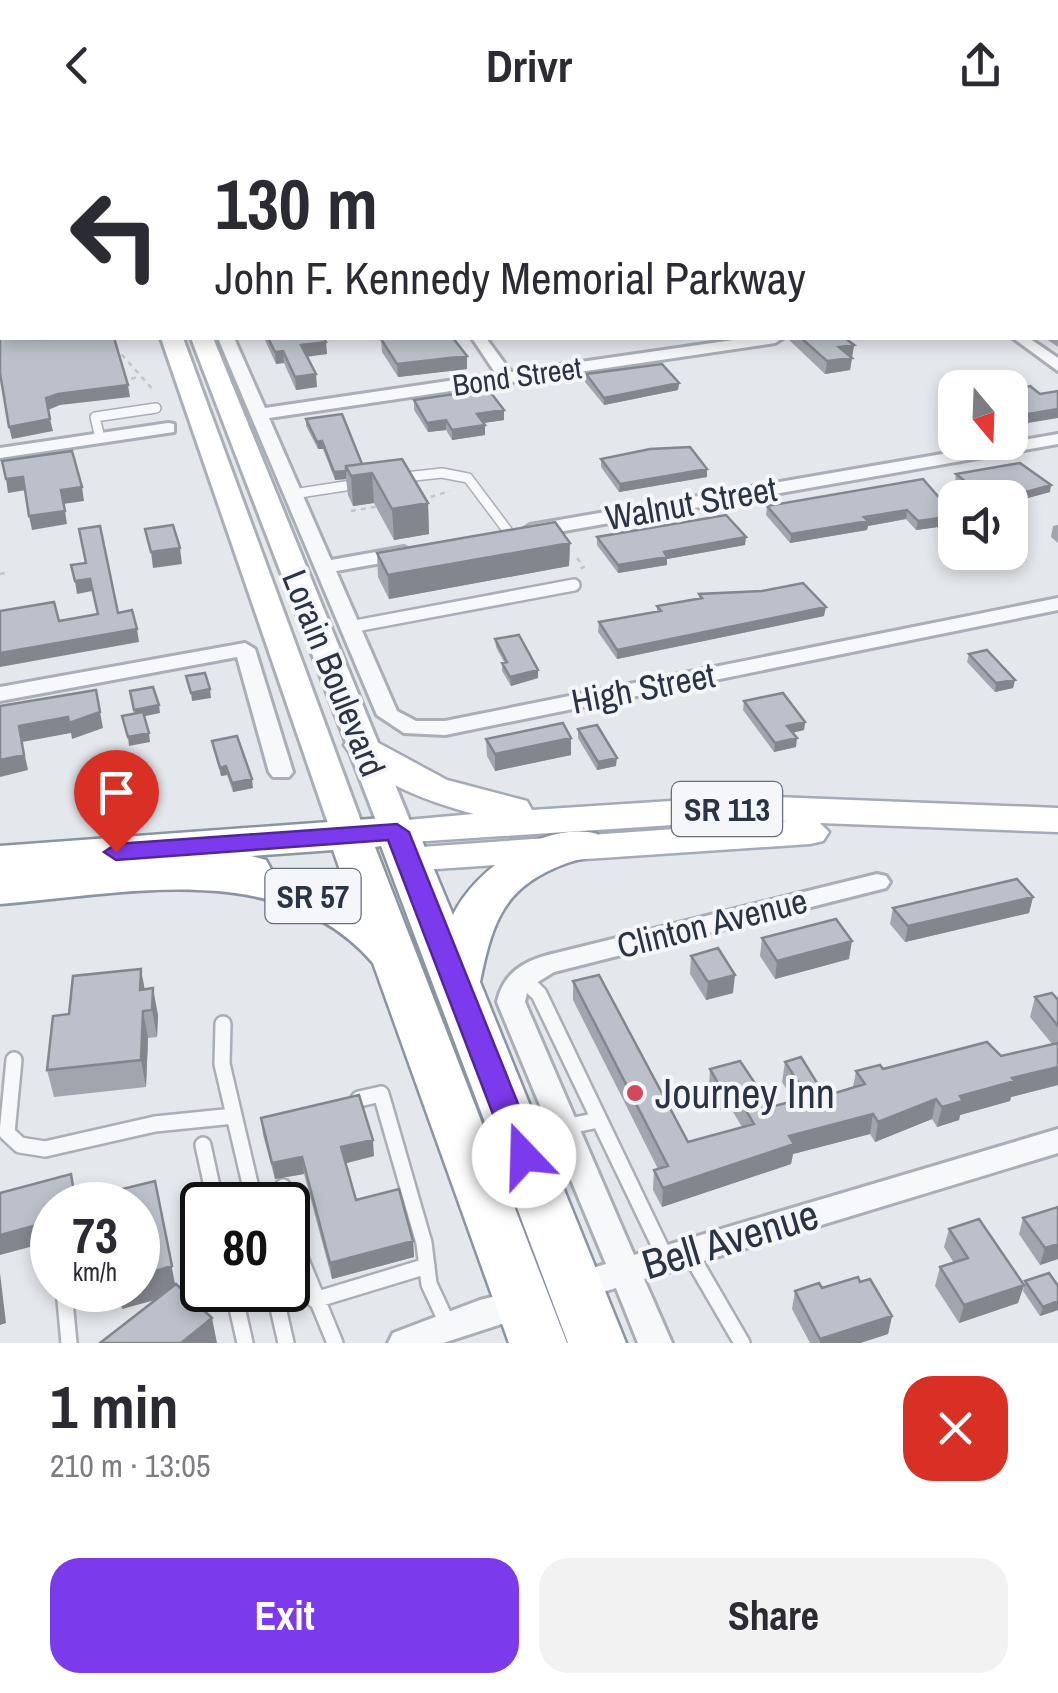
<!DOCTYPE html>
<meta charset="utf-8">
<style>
:root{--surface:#fff;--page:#f2f2f3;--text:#2b2b33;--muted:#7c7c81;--accent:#7c3aed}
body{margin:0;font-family:"Archivo Narrow",sans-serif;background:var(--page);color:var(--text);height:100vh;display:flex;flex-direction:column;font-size:38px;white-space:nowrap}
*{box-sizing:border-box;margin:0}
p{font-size:32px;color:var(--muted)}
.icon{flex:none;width:55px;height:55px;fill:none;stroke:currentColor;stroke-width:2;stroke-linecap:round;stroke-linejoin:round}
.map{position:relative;height:1213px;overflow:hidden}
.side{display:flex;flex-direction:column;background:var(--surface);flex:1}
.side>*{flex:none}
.hud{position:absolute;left:0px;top:0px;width:1060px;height:210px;box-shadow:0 5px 15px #0003;background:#fff;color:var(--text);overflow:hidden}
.needle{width:65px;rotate:161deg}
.buttons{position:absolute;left:938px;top:240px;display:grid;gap:20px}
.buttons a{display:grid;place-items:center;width:90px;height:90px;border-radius:20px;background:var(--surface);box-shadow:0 5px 15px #0003;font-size:50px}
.speed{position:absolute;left:30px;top:1052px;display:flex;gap:20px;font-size:50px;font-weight:700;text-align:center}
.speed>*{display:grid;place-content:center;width:130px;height:130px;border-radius:50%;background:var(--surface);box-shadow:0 5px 15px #0003;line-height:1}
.speed small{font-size:25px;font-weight:400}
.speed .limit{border:5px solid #111;border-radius:15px;background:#fff;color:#111}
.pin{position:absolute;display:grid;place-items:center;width:85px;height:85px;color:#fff;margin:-102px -42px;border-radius:50% 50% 50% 0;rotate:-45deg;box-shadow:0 0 10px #0007}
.pin .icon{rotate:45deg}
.me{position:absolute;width:110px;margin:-55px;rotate:339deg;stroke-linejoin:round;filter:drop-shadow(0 0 8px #0008)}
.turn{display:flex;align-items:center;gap:35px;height:210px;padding:0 50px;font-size:45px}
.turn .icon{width:130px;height:130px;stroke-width:2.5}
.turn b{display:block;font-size:70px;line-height:85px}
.round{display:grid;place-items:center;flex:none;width:105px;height:105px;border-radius:30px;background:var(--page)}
.overview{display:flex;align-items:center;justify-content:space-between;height:170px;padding:0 50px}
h1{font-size:60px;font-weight:800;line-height:75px}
.action{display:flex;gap:20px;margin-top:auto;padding:20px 50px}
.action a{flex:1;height:115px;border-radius:30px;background:var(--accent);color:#fff;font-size:40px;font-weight:800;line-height:115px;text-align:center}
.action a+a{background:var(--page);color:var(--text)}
header{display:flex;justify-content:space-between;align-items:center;height:130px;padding:0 50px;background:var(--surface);font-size:45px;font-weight:800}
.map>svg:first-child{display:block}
</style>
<header><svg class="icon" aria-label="back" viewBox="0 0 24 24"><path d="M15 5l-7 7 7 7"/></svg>Drivr<svg class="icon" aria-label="share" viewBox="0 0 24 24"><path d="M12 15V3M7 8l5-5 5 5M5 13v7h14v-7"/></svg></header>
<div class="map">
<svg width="1058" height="1213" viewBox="0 0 1058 1213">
<rect width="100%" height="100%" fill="#e4e7ec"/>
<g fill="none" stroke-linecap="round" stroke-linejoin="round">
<defs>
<path id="lane-far2" d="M100 308 95 287 156 278
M396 348 442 343 468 348 510 404
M293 364 358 354"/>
<path id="lane-far1" d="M350 497 574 455"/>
<path id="lane" d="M523 849 539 864 666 1129
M223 894 222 934 255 1075
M14 930 7 1003 20 1015 45 1019 155 994 234 986
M359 969 381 964 424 1113 429 1154 448 1195
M565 997 598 990
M203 1015 216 1075
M283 1057 287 1075
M288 1077 298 1123 335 1213
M689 1122 742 1213
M64 1160 69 1213
M233 1160 245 1213
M274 1160 286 1213
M315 1170 427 1136"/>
<path id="street" d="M0 12H2V20H0Z
M218 208H234L265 278 496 244 472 208H486L511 242 747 208H783L775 213 269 288 331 430 404 417 414 423 404 429 336 441 397 581 416 591H445L1058 468V480L445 605 404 603 377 585Z
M1013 208H1029L1058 228V241Z
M168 293 174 294V302L0 328V318Z
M1058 304V314L530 407 521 401 530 395Z
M245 513 255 519 293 642 289 647H273L269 642 237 527 0 571V557Z
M877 744 886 746 890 752 886 758 554 842 528 858 525 872 634 1125 1058 999V1023L644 1149 672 1213H638L616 1158 573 1171 562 1167 557 1157 562 1147 606 1134 497 872C503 844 522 832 548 825Z
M524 1159 535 1163 540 1173 535 1183 443 1213H388L393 1203 480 1170Z"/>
<path id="secondary" d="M87 0H105L106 2H89Z
M111 0H129L130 2H113Z
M738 0H766L768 2H740Z
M0 113H2V125H0Z
M161 208H183L366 705 361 713H337L332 705Z
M191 208H213L414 701 409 709H385L380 701Z"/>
<path id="primary" d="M362 604 447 650 527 671 532 680 749 666 1058 678V702L820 693 829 702 823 711 810 714 407 741 393 737 388 728 393 719 788 691 749 690 397 713 384 710 378 701 384 692 474 684C433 673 370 652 344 615L350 607Z"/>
<path id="highway" d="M397 687 412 691 418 701 453 785C475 739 545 690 597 704L604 714C595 727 584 728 570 732 505 755 493 788 480 852L626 1213H568L381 716 375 717 567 1213H509L373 833C282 727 124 764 0 774V716ZM333 720 348 763 272 741 266 730 251 726Z"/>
</defs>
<use href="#lane-far2" stroke="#a9aeb7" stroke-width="12"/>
<use href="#lane-far1" stroke="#a9aeb7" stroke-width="16"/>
<use href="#lane" stroke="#a9aeb7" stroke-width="20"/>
<use href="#street" stroke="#a9aeb7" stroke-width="6"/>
<use href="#secondary" stroke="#a9aeb7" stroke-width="6"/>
<use href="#primary" stroke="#a3abb8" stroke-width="5"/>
<use href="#highway" stroke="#8b94a3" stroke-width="5"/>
<path stroke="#c2c5cb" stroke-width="2.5" stroke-dasharray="5 5" stroke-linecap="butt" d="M115 217 155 262
M121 250 141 247
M421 370 450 361
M351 381 380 376
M577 428 584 437 577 440
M0 444 9 442"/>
<use href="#lane-far2" stroke="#f7f8fa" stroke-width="9"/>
<use href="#lane-far1" stroke="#f7f8fa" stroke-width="11"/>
<use href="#lane" stroke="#f7f8fa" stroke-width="15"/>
<use href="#street" fill="#f7f8fa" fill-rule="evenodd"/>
<use href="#secondary" fill="#fff" fill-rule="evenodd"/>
<use href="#primary" fill="#fff" fill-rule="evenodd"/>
<use href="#highway" fill="#fff" fill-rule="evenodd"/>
<path stroke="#7d8696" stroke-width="4" stroke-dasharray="2.5 6" stroke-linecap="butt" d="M825 0 829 2"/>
</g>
<path fill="#a1a5ae" d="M1058 165V217L1045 208H1058Z
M264 208H324L327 224 307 227 317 257 296 260 284 233 276 234Z
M389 208H453L467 239 398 247 382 222 381 209Z
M787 208H845L854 215 850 240 825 244Z
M586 244 679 253 678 260 604 275 585 252Z
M414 270 504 280V290L483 293 485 305 452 310 446 300 428 302 414 280Z
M306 289 362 334 428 373 429 404 394 410 374 373 353 376 348 365 346 349 335 350 323 319H318L306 296Z
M601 329 707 339V347L619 362 601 337Z
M956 344 1050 362 1010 373V368H975L955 352Z
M923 349 955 386 953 395 916 400 906 389 868 396 867 400 790 413 766 385 767 376Z
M1058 395V413L1051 407 1053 396Z
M597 407 745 415 667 429V435L618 443 597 415Z
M570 413 569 436 389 469 378 447 377 423Z
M699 464 824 486 617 529 598 502 599 492 657 482V476L699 468Z
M495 509 538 540V548L511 556 502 541V533L504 532 496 517Z
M969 524 1015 550 1013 558 995 562 967 532Z
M744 571 805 592 804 600 792 603 796 617 774 622 743 580Z
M578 599 616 636 597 640 578 608Z
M571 608V625L495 641 487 626 486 609Z
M212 611 253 658 233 662 227 645 221 646Z
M1033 767 1029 783 905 812 890 794 893 778Z
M762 808 849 829 775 849 760 826Z
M691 826 733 863 706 870 690 844Z
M573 851 688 1012 742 997 730 977 720 980 709 958 710 939 771 977 794 971 782 952 785 932 825 966 853 957 856 941 1001 926 1052 914 1030 887 1035 867 1058 870V955L1011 967 1010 971 960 985 959 990 937 997 932 989 875 1012 870 1004 793 1024 791 1034 662 1077 653 1060 654 1040 658 1039 573 870Z
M145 859 158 885 157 907 148 908 146 957 54 967 47 940 69 884Z
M261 988 374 1026 346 1033 356 1070 413 1111 414 1127 332 1149 304 1044 275 1049 263 1005Z
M1058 1075V1129L1040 1135 1019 1104 1023 1088 1057 1077Z
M949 1099 1024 1155 1018 1173 959 1193 935 1156 940 1137 954 1133 944 1117Z
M1025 1151 1058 1156V1180L1040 1186 1023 1161Z
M860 1152 892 1186 888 1204 860 1213H810L792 1179 795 1161Z"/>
<path fill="#83868d" d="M30 0H74V1L58 2H8Z
M326 212 327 224 302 227 301 215Z
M854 215 852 227 839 217Z
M283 221 284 233 276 234 275 222Z
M467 226V239L398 247 397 234Z
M852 228 850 240 825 244 827 231Z
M316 244 317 257 296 260 295 247Z
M679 253 678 260 604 275V268Z
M128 255 130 267 60 275 48 280 46 268 58 264Z
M1058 279V288L1010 296V287Z
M504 280V290L477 294V284Z
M50 289 53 301 12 309 9 297Z
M446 290V300L428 302 427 293Z
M485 295V305L452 310V300Z
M322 311 323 319H318L317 312Z
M707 339V347L619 362 620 354Z
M346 341V349L335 350 334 342Z
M372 343 374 373 353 376 351 346Z
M23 347 26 360 8 363 6 349Z
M1051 355 1050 362 1010 373V368H1004Z
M82 357 84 371 63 374 61 360Z
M428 373 429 404 394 410 392 379Z
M907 380 906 389 868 396 867 400 790 413 791 404Z
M65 381 67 394 32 400 29 386Z
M955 386 953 395 916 400 918 391Z
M746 407 745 415 667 429V435L618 443V435L664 422Z
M570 413 569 436 389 469 388 445Z
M180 418 182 434 153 438 151 422Z
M90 449 92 461 77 464 75 451Z
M826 477 824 486 617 529V520Z
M137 499 139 512 0 537V523Z
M538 540V548L511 556 510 547Z
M1015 550 1013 558 995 562 996 553Z
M210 559 211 568 192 571 191 563Z
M159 575 160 583 136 588 134 580Z
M100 582 103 598 72 609 71 603 22 612 28 640 0 647V630L19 596Z
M805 592 804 600 786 604 787 596Z
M149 603 150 612 129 616 128 607Z
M571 608V625L495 641V624Z
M797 608 796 617 774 622 775 613Z
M617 628 616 636 597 640 598 632Z
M226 636 227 645 221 646 220 638Z
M252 649 253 658 233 662 232 653Z
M1033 767 1029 783 905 812 908 796Z
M852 811 849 829 775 849 777 831Z
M141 839 146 866 140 860Z
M735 845 733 863 706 870 708 852Z
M153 858 158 885 157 907 152 880Z
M143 881 148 908 146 957 141 930Z
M1058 937V955L1011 967 1010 971 960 985 959 990 937 997 942 977 960 966 1012 948Z
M732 957 730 977 720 980 722 960Z
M936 969 932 989 875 1012 878 992Z
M873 984 870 1004 793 1024 791 1034 662 1077 663 1058 789 1006Z
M373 1010 374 1026 343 1034 341 1017Z
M302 1027 304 1044 275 1049 272 1033Z
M155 1051 177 1164 122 1179 118 1160H138V1146Z
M52 1091V1111L0 1125V1105Z
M413 1111 414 1127 332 1149 330 1133Z
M1058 1114V1129L1040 1135 1045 1118Z
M0 1143 6 1193 0 1195Z
M1024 1155 1018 1173 959 1193 964 1175Z
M1058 1171V1180L1040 1186 1043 1177Z
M892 1186 888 1204 860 1213H820V1209Z
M212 1188 217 1213H181Z"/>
<path fill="#bbc0ca" stroke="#83868d" stroke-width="2.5" d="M0 0H30L0 3Z
M154 0H524L527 2H156Z
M603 0H744L747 2H581Z
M0 31 2 40V95H0Z
M2 132V208H32V209L114 208 128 255 58 264 46 268 50 289 9 297 0 243V140H2L0 133Z
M268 208H324L326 212 301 215 316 244 295 247 283 221 275 222Z
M395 208H453L467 226 397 234 381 209Z
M801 208H845L854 215 839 217 852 228 827 231Z
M662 234 679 253 604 268 586 244Z
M983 251 991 258H965L961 254Z
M1030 256 1040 264 1058 261V279L1010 287V260Z
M488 259 504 280 477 284 485 295 452 300 446 290 427 293 414 270Z
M342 284 362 334 346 336V341L334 342 322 311 317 312 306 289Z
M690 317 707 339 620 354 601 329 650 319Z
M72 321 82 357 61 360 65 381 29 386 23 347 6 349 2 331Z
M402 329 428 373 392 379 372 343 351 346 346 336Z
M1020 333 1051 355 1004 368H986L956 344Z
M923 349 955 386 918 391 907 380 864 387 868 391 791 404 767 376Z
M726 385 746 407 664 422 667 427 618 435 597 407Z
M555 392 570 413 388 445 377 423Z
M173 395 180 418 151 422 145 399Z
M100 396 118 483 132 480 137 499 0 523V481L54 472 59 491 98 484 90 449 75 451 71 435 86 433 79 399Z
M803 453 826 477 617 520 599 492 661 481 657 476 702 468 699 464 762 461Z
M519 505 538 540 510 547 502 533 507 532 495 509Z
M987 520 1015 550 996 553 969 524Z
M205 543 210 559 191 563 186 546Z
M153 557 159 575 134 580 130 561Z
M96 560 100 582 69 593 68 587 19 596 24 625 0 630V576Z
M783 563 805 592 787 596 797 608 775 613 744 571Z
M143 582 149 603 128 607 122 586Z
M563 593 571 608 495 624 486 609Z
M597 595 617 628 598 632 578 599Z
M237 606 252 649 232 653 226 636 220 638 212 611Z
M1017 749 1033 767 908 796 893 778Z
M836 789 852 811 777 831 762 808Z
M718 818 735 845 708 852 691 826Z
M141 839 140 860 153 858 152 880 143 881 141 930 47 940 53 886 69 884 73 846Z
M599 845 688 1012 754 994 732 957 722 960 710 939 740 931 771 977 808 967 785 932 801 927 825 966 865 954 856 941 880 935 883 939 987 912 1001 926 1058 913V937L1012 948 1015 951 960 966 963 971 942 977 936 969 878 992 873 984 789 1006 794 1014 663 1058 654 1040 668 1036 573 851Z
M1052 863 1058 870V896L1035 867Z
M359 965 373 1010 341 1017 356 1070 399 1059 413 1111 330 1133 302 1027 272 1033 261 988Z
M71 1044 76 1075H52V1091L0 1105V1063Z
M155 1051 172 1136 138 1146V1075H104L102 1064Z
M1058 1077V1114L1045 1118 1023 1088Z
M979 1089 1024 1155 964 1175 940 1137 968 1128 949 1099Z
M1049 1143 1058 1156V1171L1043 1177 1025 1151Z
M858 1147 860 1152 870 1149 892 1186 820 1209 795 1161 819 1153 822 1158Z
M176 1154 212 1188 181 1213H100Z"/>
<path fill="#7c3aed" stroke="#51269a" stroke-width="2.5" d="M397 694 409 702 539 1026 535 1034 524 1038 513 1034 509 1026 388 710 116 730 104 722 116 714Z"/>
<circle fill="#d1495b" stroke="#f4f6f9" stroke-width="4" cx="635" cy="963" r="10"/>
<g text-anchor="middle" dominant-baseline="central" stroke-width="8" stroke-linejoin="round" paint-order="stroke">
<g font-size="30" fill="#2b3445" stroke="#f4f6f9">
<text transform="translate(517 246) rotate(-8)">Bond Street</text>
</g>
<g fill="#f4f6f9" stroke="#676e7b" stroke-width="2.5">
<rect x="672" y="652" width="110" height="54" rx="8"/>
<rect x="265.5" y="739" width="95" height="54" rx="8"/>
</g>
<g font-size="32" font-weight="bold" fill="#2b3445">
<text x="727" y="679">SR 113</text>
<text x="313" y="766">SR 57</text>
</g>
<g font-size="35" fill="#2b3445" stroke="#f4f6f9">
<text transform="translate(691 373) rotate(-10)">Walnut Street</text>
<text transform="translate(334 543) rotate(68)">Lorain Boulevard</text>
<text transform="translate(643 558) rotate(-11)">High Street</text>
<text transform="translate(712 793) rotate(-14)">Clinton Avenue</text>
</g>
<g font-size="42" fill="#2b3445" stroke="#f4f6f9" text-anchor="start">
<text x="655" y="963">Journey Inn</text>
</g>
<g font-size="42" fill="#2b3445" stroke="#f4f6f9">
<text transform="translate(730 1109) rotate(-17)">Bell Avenue</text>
</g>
</g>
</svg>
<div class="buttons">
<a><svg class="needle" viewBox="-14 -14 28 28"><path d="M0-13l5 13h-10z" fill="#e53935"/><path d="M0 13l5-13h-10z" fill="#7c7c81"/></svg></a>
<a><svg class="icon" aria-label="sound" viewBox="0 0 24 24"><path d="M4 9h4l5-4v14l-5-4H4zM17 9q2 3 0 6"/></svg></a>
</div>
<div class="speed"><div>73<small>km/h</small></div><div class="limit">80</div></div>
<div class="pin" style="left:116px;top:722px;background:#d93025"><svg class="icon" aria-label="arrive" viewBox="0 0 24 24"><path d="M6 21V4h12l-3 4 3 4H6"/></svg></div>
<svg class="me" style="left:524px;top:1026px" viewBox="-20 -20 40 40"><circle r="19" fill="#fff"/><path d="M0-13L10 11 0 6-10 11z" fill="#7c3aed"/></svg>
<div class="hud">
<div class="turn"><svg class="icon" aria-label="left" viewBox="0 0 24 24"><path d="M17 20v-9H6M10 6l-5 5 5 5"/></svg><div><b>130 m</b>John F. Kennedy Memorial Parkway</div></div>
</div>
</div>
<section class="side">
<div class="overview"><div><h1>1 min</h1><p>210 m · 13:05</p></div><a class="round" style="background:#d93025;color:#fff"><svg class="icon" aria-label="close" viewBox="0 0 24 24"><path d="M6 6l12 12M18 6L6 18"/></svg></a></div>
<div class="action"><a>Exit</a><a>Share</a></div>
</section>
